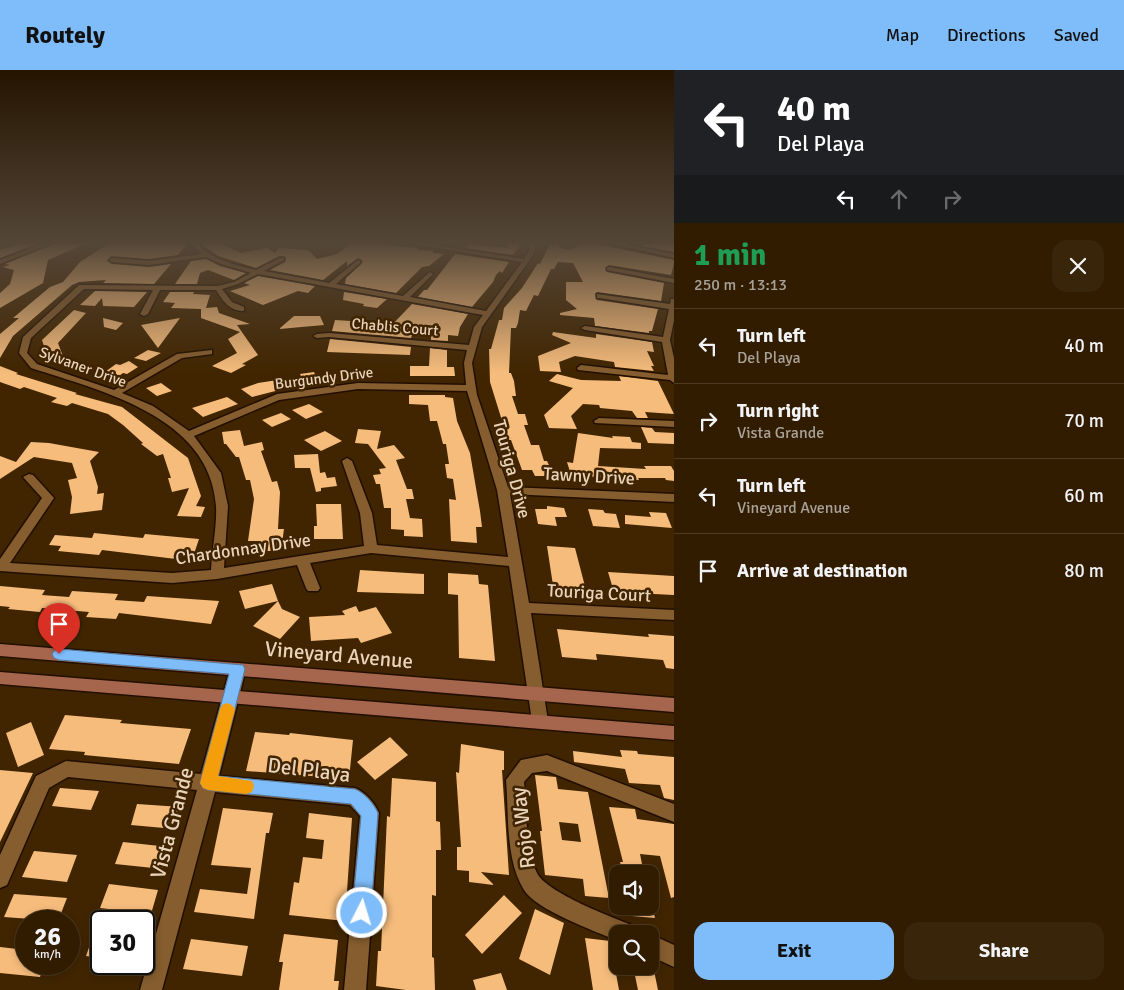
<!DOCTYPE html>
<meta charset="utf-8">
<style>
:root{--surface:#311c00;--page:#39250a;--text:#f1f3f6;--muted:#a8a199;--line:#4c3a22;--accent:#7fbdfa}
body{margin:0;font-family:Signika,sans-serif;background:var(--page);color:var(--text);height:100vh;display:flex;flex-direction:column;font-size:19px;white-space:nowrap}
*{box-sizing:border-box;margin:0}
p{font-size:16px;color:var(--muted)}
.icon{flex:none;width:28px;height:28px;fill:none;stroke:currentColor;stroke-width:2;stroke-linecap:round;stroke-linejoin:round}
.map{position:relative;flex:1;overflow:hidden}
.sheet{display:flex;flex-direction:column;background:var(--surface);width:450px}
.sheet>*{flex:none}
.hud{background:#202124;color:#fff;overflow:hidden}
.controls{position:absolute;left:609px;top:795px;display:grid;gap:10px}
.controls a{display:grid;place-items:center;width:50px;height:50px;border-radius:10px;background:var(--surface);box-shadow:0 2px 8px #0003,0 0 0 1px var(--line);font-size:25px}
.speed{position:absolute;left:15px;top:840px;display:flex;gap:10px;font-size:25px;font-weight:700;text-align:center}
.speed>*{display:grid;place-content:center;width:65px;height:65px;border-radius:50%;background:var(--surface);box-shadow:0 2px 8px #0003,0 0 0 1px var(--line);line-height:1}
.speed small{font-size:12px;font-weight:400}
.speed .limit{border:2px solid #111;border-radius:8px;background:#fff;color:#111}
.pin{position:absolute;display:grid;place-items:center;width:42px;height:42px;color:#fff;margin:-51px -21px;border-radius:50% 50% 50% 0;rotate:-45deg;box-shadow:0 0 5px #0007}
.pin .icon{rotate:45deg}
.me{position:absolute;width:55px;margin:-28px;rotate:5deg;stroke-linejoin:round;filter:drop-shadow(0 0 4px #0008)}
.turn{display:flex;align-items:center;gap:18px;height:105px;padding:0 20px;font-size:22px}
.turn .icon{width:65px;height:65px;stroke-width:2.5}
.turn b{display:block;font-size:35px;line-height:42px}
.lanes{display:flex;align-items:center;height:48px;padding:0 20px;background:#0003;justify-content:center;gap:25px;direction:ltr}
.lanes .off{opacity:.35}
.round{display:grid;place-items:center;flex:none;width:52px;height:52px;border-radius:15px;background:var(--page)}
.summary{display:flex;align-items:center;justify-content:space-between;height:85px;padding:0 20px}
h1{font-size:30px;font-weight:700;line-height:38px;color:#1e9e55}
.primary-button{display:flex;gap:10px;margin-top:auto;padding:10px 20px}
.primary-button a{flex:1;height:58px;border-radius:15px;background:var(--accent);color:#111;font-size:20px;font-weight:700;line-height:58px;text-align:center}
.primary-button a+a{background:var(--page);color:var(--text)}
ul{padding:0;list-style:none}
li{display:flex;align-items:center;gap:15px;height:75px;padding:0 20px;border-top:1px solid var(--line)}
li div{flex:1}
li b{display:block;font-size:19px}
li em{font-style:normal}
header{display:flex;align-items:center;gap:30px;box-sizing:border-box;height:70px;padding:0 25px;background:var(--accent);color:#111}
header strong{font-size:24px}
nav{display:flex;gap:28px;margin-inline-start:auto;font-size:18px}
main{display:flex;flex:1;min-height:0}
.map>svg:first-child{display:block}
</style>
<header>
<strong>Routely</strong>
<nav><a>Map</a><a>Directions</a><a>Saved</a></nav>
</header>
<main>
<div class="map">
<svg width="674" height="920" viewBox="0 0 674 920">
<rect width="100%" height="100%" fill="#412500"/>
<path fill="#f6bc7c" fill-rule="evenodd" d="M19 174H37L0 188V180Z
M52 174H85L48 190 43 213 0 238V223L10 214 14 200 3 197 10 195 5 194Z
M108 174H187L178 185 149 189 111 186 107 191 112 194 149 197 171 194 154 214 103 213 106 210 79 212 72 215 13 266 0 288V264L19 248H13L50 217 63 212 80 192Z
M201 174H221L241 183 267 178 275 183 279 178 308 180 317 189 337 184 350 174H386L384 175 418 178 417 180 433 181V183L444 184 429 196 422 197 396 223 345 214 346 208 362 193V190L358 188 347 196V191L323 210 270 200 285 192 286 188 284 186H279L256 198 218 186Z
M469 174 507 178 508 174H521L513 185 466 178Z
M550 174H558L560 178 571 180 580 174H595L674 190V193L671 205 609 195 605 198 607 202 664 213 661 231 597 222 595 224 597 230 658 239 652 261H649V263L595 256 594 248 560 245V243L577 239 566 230V212H583L573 193 558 192 554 199H551L538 226 534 225 526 241 520 240 518 253 516 258H511L509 303H511L514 311 516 326H512L518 344H525L528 355H524L531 375H539L544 391H547L554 406H535L532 400H522L511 370H508L490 312 489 279H491L499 250H502L504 238 522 218 538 193 540 194Z
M644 174H674V182L641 176Z
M455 184 509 192 502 203 500 201 496 205 493 212 472 237 418 227 424 220H427Z
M206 189 220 196 246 203 234 210 208 200 200 203 197 214H175L191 191Z
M258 206 315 216 308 223 298 221 263 235 230 221 250 215 244 213Z
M95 221 147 222 134 237 103 236 102 228 95 236 80 235Z
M170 222H194L193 224 210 225 206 238 217 237 219 243 250 254 237 255 258 285 242 294 246 295 231 303 212 296 237 283 228 269 240 262 201 248V239L171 238 175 233 163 232Z
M344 222 387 229 377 238 363 236 364 234 343 230Z
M412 234 468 244 460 257 458 266 448 265V271L431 270V266L412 265 411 268 332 261 335 250 351 251 350 255 390 257Z
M74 240 86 243 58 273 65 292 48 288 42 270Z
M294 246H320L324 255 279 259Z
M103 248 123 253 116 260 104 257Z
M180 248 158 278 141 255 163 251Z
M553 262 596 268V264L652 272 654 282 647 281 654 296H651L654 301 615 297 614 292 575 286 559 292 561 302 540 301 538 286 571 273 552 265Z
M330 269 411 277 410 285 327 282Z
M430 278 447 280V297H454L455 306H410V296H429Z
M148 280 161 283 146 291 134 288Z
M129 291 138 297 127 304 123 303 119 306 105 302 116 294 120 295Z
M0 296 18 303 16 304 77 323 75 324 122 337 188 388 201 426 196 436 205 437 201 447 177 446 189 418 172 422 168 408H171L163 384 157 386 141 374 143 373 123 355 108 344 72 333 67 336 51 332 57 328 24 317 20 319 0 312Z
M314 302 318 312 304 313 300 304Z
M557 304 581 310 621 311 619 306 658 311 674 344 645 342 648 348H637L632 341 600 338 599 335 583 334 571 346 577 359 549 358 544 345 573 318 549 311Z
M284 309 291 317 252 327 241 319 258 313Z
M161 313 172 321 157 326 146 318Z
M409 325H445V327L453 328 457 351 470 383 480 441 482 457H476L477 473 451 471 449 429 456 430 453 409 447 408 445 394H449L446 374H443L437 351H430L428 335 409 334Z
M227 327 238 334 203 347 192 338Z
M309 334 323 342 306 349 292 340Z
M281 343 291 349 272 357 262 350Z
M641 357 652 358 655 362 674 363V374L648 373Z
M358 359 381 361 377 379 394 375 405 388 396 390 407 419H412L414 429H406L410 448 422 449 423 467 404 466V460L391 459V438H384L380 414H376L373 405 381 404 379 399 386 398 368 374 355 373Z
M240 360 244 376 262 372 264 380 261 381 272 412 277 411 280 422 278 459H284L281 481H259L261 471H248L254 429 250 410H246L239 387H236L226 374H224L222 362Z
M325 361 342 371 321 381 304 370Z
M578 363 613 368 612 366 630 367 632 372 641 373V379L600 378 598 396 646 399 644 396H671L674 401V411L666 410 665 408H638L639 410 571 405 567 392 573 393Z
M31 372 49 373 99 382 90 391 98 417 97 424 104 423 102 440 70 444 72 427 68 410 77 408 72 393 34 387 0 409V386L16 392Z
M318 384 320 403 325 402 327 408 335 407 337 416 321 418V421L316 422 310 398H295L294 385Z
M316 434H341L343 469H314V456H317Z
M547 436 564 438 567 447H555L557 456 538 454 535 439H547Z
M588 439 603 440 605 443 616 444 620 458 593 456Z
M649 442 666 443 672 458 625 454V445L651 447Z
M94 463 143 468 145 464 199 469 193 487 177 486 176 489 102 480 99 485 58 481 61 476 49 475 55 465 92 468Z
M547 476 575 478 587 524 554 522Z
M360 500 424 504V524L357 522Z
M608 502 674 506V525L614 522Z
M448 503 478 505 479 514 488 515 495 591 459 588 458 525 448 524Z
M272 514 278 531 245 539 239 521Z
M0 516 45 520 42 525 69 527 72 521 118 524 115 530 144 532 147 526 219 531 211 554 119 543 116 549 86 547 89 542 42 538 40 542 8 539 10 537 0 536Z
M278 531 282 539 300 547 280 569 253 556Z
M356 536 359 542 376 537 392 563 361 573 358 568 311 571 309 547 345 545 342 541Z
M557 559 649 567 648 564 674 566V599L666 598 663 590 596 584 597 590 562 587Z
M65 645 122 650 120 653 191 659 179 694 84 685 85 682 49 679Z
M31 652 44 685 18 697 6 663Z
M255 662 289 665 290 663 353 670 349 709 246 701Z
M390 667 408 685 375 710 357 692Z
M461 674 504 681V700H502L509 805 481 802 494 815 469 812V801L457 800V777H461L456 702 459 703Z
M620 680 637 681 638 684 674 687V730L664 728 660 715 629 713 625 699 574 692 573 681 622 687Z
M0 700 33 703 0 772Z
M535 705 556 707 558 719 588 722 609 828 585 826 583 809 545 805 540 761H542ZM559 752 578 754 581 772 562 770Z
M392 708 436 712V751L440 752 441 780H436V826L432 825V887L434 888 435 920H406L376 916 378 881H381L387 746 390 747Z
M60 718 99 721 91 740 52 736Z
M137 734 181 737 175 759 131 755Z
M609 737 635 739 637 749 674 754V827L671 828 660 786 640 784 644 804H623L620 792H623Z
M223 738 273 743 269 763H266L254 849 194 842 200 819 247 824 251 798 211 795Z
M309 743 352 748 345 851 289 845 294 812 299 813 303 787 322 789 324 770 306 768Z
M123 772 169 777 163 799 115 794Z
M34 781 77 785 67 812 22 807Z
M109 814 158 820 151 844 100 838Z
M14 824 55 827 67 828 58 851 4 847Z
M504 825 522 843 482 884 465 865Z
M630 836H652L655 848 632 846Z
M535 839 564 853 550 905 519 889Z
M100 846 101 888 86 886Z
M284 864 338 870 334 911H339L338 920H279L283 892H279Z
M585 868 610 871 619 920H593Z
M191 869 248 876 242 906 183 899Z
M0 877 26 880V894H45L40 907 0 903Z
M633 896H653L658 920H638Z
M501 903 507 920H476L473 910Z"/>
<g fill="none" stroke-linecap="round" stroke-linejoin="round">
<defs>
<path id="street" d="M42 174H50L0 194V190Z
M192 174H198C213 190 235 195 256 200L280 188H284V190L264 201 329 213 358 190 361 192 360 193 336 214 403 226 430 202 433 204 410 227 486 241 522 192 412 174H426L524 189 529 181V174H535V181L529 191 482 257 472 293 477 325 508 417 674 424V432L510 424 529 533 674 540V550L531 543 548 651 546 656 540 658 534 656 532 651 509 496 371 483 310 493 320 518 318 521H308L306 518 297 495 217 509 172 513 0 501V489L42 428 23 407 29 404 33 405 54 428 10 493 172 503 211 500C212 479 217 456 216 436 210 346 101 321 31 298L19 283 23 267 79 215 218 216 234 212 251 203 221 194 206 187 149 195 112 192 109 190 112 188 149 191 201 184ZM258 204 483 245 474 257 469 275 329 263 317 264 313 266 317 268 329 267 467 280 464 293 466 315 358 313 277 324 189 361 153 336 122 323 182 288 212 284V280L177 284 114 320 37 294 27 283 31 268 84 219 153 220 140 244 144 246 148 244 160 220H216C223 231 229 241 244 241V237L232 232 222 219 238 214ZM358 319 467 321 497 420 508 487 377 475 372 443 352 391 347 388 342 391 360 443 364 476 224 498 228 436 221 403 194 366 279 330Z
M613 174H624L674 184V188Z
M609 197 674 209V213L607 200V198Z
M597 224 670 234 671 229H674V250L670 270 674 288V313L670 310 578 300 577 298 581 295 668 305 662 272 585 260 581 258 585 256 663 267 669 239 600 228H597Z
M599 348 674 351V357L595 353 594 351Z
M238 593 244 595 246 599 219 706 355 718C365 722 375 733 379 743L366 920H344L360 746 350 735 215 722 162 920H140L197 720 68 707 49 718 7 815 0 818V785L36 706 66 691 201 704 230 599 232 595Z
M547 685 674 734V752L547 701 532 703 524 712C527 739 525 779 537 803 547 823 612 847 634 856L637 864H618V871C595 861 536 840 524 820 505 789 509 745 506 710L521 690Z
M650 864 674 875V897L650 886Z"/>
<path id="secondary" d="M0 574 674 628V642L0 586Z
M0 602 674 656V670L0 614Z"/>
</defs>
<use href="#street" stroke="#220f00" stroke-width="3"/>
<use href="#secondary" stroke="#220f00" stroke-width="3"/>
<use href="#street" fill="#855d2e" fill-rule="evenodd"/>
<use href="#secondary" fill="#a6664d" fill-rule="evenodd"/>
</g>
<linearGradient id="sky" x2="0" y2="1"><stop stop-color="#241400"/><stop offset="0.57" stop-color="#544637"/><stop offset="1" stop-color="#544637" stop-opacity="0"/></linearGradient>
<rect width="674" height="303" fill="url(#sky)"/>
<path fill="#7fbdfa" stroke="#537ba2" d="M59 579 243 595 245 599 218 706 355 719C365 723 374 734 378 743L371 843 368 850 362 853 355 850 352 843 361 746 351 734 208 720 203 718 200 713 229 604 59 590 54 588 52 584 54 581Z"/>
<path fill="#f59e0b" d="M227 633 232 635 235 639 218 706 252 711 254 716 252 722 246 724 208 720 203 718 200 713 220 639 222 635Z"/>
<g text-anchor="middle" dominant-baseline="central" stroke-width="5" stroke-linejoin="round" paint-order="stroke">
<g font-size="15" fill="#e9d3bb" stroke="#412500">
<text transform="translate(395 257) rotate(5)">Chablis Court</text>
<text transform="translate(83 297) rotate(20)">Sylvaner Drive</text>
<text transform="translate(324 308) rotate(-7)">Burgundy Drive</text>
</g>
<g font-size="18" fill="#e9d3bb" stroke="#412500">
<text transform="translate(512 399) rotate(75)">Touriga Drive</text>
<text transform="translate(589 406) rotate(3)">Tawny Drive</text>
<text transform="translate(243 479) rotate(-8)">Chardonnay Drive</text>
<text transform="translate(599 523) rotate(3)">Touriga Court</text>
</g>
<g font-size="21" fill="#e9d3bb" stroke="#412500">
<text transform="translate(339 585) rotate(5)">Vineyard Avenue</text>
<text transform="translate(309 700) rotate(7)">Del Playa</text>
<text transform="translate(172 753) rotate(-75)">Vista Grande</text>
<text transform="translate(523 758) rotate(-97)">Rojo Way</text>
</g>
</g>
</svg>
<div class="controls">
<a><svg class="icon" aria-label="sound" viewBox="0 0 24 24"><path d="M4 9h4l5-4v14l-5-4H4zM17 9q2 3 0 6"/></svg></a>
<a><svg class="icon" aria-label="search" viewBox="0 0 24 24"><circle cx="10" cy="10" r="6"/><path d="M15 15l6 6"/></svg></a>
</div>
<div class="speed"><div>26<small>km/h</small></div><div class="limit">30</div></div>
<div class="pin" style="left:59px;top:584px;background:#d93025"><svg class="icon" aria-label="arrive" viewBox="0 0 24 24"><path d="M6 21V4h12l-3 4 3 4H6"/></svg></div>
<svg class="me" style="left:362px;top:843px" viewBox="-20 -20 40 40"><circle r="17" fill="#7fbdfa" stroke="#fff" stroke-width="3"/><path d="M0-11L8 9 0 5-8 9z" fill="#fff"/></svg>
</div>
<section class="sheet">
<div class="hud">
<div class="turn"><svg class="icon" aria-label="left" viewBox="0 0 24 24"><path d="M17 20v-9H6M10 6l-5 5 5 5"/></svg><div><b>40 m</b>Del Playa</div></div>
<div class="lanes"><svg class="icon" aria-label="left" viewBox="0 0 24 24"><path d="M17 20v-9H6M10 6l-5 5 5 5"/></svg><svg class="icon off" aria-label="ahead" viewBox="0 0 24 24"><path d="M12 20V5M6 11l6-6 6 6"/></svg><svg class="icon off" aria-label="right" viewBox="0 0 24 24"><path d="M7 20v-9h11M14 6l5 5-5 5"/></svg></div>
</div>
<div class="summary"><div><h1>1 min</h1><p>250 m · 13:13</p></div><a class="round"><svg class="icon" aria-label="close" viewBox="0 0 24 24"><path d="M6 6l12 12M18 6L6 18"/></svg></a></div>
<ul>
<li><svg class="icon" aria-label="left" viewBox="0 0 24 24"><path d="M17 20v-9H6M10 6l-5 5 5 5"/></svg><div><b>Turn left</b><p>Del Playa</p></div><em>40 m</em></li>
<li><svg class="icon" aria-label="right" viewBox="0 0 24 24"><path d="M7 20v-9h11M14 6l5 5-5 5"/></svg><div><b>Turn right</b><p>Vista Grande</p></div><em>70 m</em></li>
<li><svg class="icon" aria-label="left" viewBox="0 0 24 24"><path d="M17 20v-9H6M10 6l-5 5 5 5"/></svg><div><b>Turn left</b><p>Vineyard Avenue</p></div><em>60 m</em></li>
<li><svg class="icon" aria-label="arrive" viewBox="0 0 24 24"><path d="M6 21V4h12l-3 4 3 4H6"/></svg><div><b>Arrive at destination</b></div><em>80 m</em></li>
</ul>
<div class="primary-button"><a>Exit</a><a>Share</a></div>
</section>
</main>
